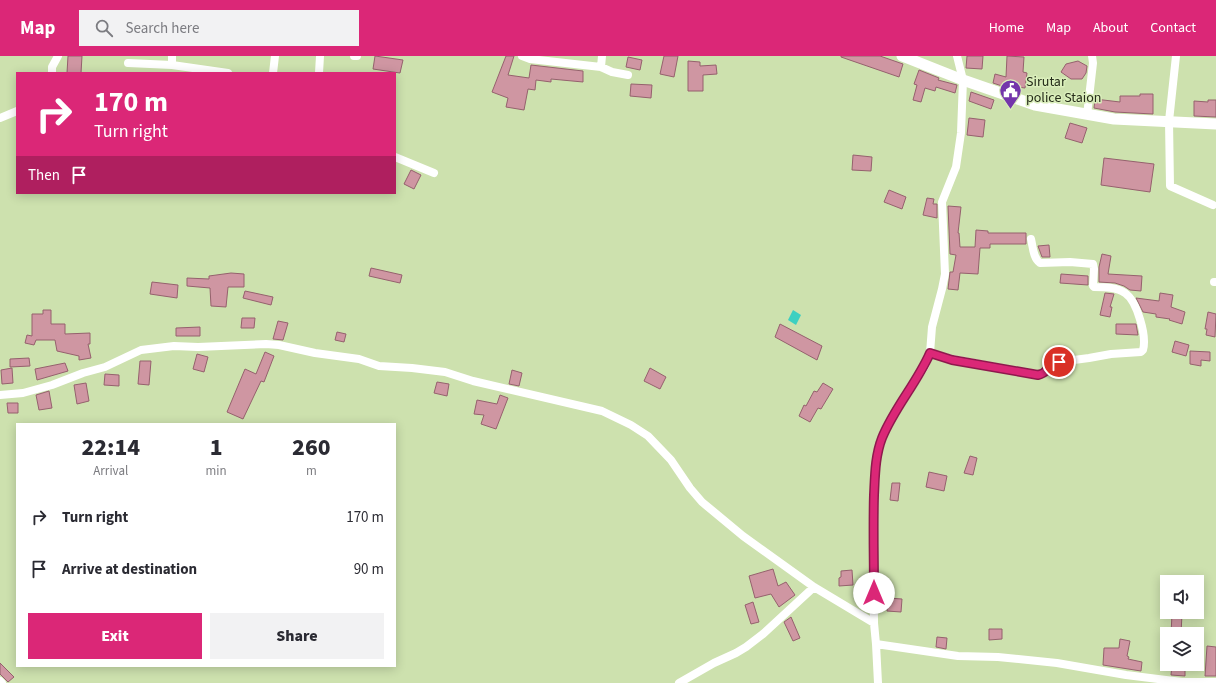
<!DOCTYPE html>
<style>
:root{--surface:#fff;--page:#f2f2f3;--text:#2b2b33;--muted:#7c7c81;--accent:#db2777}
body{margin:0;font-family:"Source Sans 3",sans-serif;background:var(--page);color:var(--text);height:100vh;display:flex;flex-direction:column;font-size:15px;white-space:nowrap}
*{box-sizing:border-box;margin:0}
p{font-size:13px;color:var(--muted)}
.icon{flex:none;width:22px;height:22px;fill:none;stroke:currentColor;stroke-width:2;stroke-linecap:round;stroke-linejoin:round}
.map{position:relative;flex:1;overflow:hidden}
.sheet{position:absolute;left:16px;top:367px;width:380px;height:244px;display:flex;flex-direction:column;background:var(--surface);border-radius:0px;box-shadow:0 2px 10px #0003}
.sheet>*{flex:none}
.hud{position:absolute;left:16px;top:16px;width:380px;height:122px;border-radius:0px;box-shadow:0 2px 10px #0003;background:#db2777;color:#fff;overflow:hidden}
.buttons{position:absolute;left:1160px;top:519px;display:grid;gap:8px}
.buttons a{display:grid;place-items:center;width:44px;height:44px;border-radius:0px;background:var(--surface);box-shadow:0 2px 10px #0003;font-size:20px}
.pin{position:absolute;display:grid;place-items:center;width:34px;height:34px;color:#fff;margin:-17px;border:2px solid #fff;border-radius:50%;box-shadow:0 1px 4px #0007}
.me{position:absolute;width:44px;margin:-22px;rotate:0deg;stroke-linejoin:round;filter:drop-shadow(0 0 3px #0008)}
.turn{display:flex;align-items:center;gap:14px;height:84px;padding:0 12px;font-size:18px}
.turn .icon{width:52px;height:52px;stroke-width:2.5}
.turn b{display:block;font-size:28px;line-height:34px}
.then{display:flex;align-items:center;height:38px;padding:0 12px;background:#0003;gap:8px;font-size:15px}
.eta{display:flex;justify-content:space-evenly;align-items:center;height:68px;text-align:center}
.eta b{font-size:24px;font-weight:800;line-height:28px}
.button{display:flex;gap:8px;margin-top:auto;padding:8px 12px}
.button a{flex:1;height:46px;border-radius:0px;background:var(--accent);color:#fff;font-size:16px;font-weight:800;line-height:46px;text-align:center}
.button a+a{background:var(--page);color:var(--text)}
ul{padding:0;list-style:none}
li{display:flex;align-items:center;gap:12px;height:52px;padding:0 12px}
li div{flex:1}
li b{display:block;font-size:15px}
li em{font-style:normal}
header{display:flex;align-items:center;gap:24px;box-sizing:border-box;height:56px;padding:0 20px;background:var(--accent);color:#fff}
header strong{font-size:19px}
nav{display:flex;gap:22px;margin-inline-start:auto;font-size:14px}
.search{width:280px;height:36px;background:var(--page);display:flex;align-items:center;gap:10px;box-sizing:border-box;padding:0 14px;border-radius:0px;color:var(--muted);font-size:15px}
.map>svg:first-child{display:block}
</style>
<header>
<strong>Map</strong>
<div class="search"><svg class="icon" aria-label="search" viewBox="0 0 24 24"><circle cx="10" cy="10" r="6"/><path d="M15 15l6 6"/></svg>Search here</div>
<nav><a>Home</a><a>Map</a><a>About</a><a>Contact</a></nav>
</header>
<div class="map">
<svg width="1216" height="627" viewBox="0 0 1216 627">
<rect width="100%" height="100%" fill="#cde1ae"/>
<path fill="#3dd0c1" d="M793 254 801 259 796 269 788 264Z"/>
<path fill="#cf96a2" stroke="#95616d" d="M68 0H82L81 17H67Z
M375 0 403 4 400 17 373 13Z
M506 0H514L508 19 529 22 531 9 583 15V26L551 23V26L536 24 535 34 528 33 524 54 506 51 508 42 492 36Z
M664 0H678L674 21 660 18Z
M841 0H880L903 8 899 21 841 1Z
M967 0H983L982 13 966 12Z
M1007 0 1024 1 1023 16 1027 17 1025 32 1002 29V30L993 27 995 18 1006 21Z
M628 1 642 4 640 14 626 11Z
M688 5 700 6V10L716 9 717 18 703 19V35H688Z
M1078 5 1087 10 1086 17 1082 23H1071L1061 16 1066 8Z
M919 14 939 22 938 24 957 29 955 37 936 31 935 35 925 32 921 46 913 44 917 29 914 28Z
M631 28 652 29 651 42 630 40Z
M971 36 994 44 991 53 969 45Z
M1140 38H1153V58L1115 56 1094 52 1095 43 1120 46V40H1140Z
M1208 44H1216V61L1194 60V45L1208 46Z
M969 62 985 64 983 81 967 79Z
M1070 67 1087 72 1082 87 1065 82Z
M853 99 872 101 871 115 852 114Z
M1104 102 1154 108 1150 136 1101 129Z
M411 114 421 119 414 133 404 128Z
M889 134 906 141 902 153 884 146Z
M927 142 934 143 933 148H937V162L923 159Z
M948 150 961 151 958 177H959L960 191H975L976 174 988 175V177H1026V188H990V192H980L978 218 960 217 958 234 948 233 950 216H953L956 199 950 198Z
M1049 189 1050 201H1042L1038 190Z
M1102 198 1111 200 1108 218 1142 220 1141 235 1130 234 1124 230 1115 227 1099 226V211Z
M371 212 402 219 400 227 369 220Z
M231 217 244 218V231H228L226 251 211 250 210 232 187 230V222L209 223V220Z
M1061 218 1088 220V229L1060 227Z
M152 226 178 229 177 242 150 238Z
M245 235 273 241 271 249 243 242Z
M1105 237 1114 238 1110 251H1112L1110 261 1100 259Z
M1160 237 1173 239 1171 251 1185 256 1182 268 1169 264 1170 263 1156 261V258L1143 256 1136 242 1159 245Z
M43 254H51V268H65V278L90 277V288H88L91 302 79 304V300L57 295 55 284H36L34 289 25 287 27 279 32 280V258H43Z
M1208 256 1216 258 1215 281 1206 279 1207 273H1205Z
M242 262H255L254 272H241Z
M278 265 288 267 283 284 273 283Z
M780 268 822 290 817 304 775 281Z
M1116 268H1136L1138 279 1116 278Z
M200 271V280H176V272Z
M337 276 346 278 344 286 335 284Z
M1175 285 1189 289 1186 300 1172 296Z
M1190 295 1210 296V305L1201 304V310L1190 308Z
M265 296 274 300 264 326 261 325 243 363 227 356 245 313 256 318Z
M197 298 208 301 204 316 193 313Z
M29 302 30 310 10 311V303Z
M140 305H151L149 329 138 328Z
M65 307 68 315 37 324 35 313Z
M12 312 13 327 2 328 1 314Z
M650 312 666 321 660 333 644 325Z
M512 314 522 317 519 330 509 328Z
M105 318 119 319V330L104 329Z
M437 326 449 328 447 340 434 337Z
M86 327 89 345 77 348 74 329Z
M823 327 833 333 821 353 818 352 810 366 799 360 804 349 806 350 814 335 817 336Z
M49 335 52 352 39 354 36 339Z
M500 339 508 342 496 373 481 368 484 359 474 358 477 344 497 348Z
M7 347H18V357H8Z
M970 400 977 402 973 419 964 417Z
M929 416 947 420 944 435 926 431Z
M892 427H900L898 445 890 444Z
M773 513 778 530 786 526 795 539 779 551 771 538 755 542 749 520Z
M852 514 853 529 839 530V522L841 521V515Z
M888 542 902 543 901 556 887 555Z
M753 546 759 566 751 568 745 549Z
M1172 558H1182L1181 578H1171Z
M791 561 800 582 793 585 784 566Z
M989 573H1002V583L989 584Z
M937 581 947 582 946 593 936 591Z
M1120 583 1130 585 1127 600 1129 601 1128 603 1142 606 1141 615 1103 609 1104 592H1119Z
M1207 590 1216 591V620H1205Z
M0 607 14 621 8 626 0 618Z
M1172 608H1185V620L1171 619Z"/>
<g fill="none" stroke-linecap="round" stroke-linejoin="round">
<path stroke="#fff" stroke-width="8" d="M354 0H357
M522 0 530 3 601 11 612 16 628 19
M1176 0 1169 65 1170 130 1213 149
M128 7 172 9 228 17
M172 9V0
M601 11 602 0
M52 17V11L58 0
M273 17 275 0
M319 17 320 0
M1087 59 1093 7 1092 0
M0 62 17 55
M395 101 434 117
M1214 226H1216
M930 297 952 303 1038 319 1046 316 1050 309 1059 306 1089 302 1111 298 1141 296 1143 294C1147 280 1137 245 1125 237 1117 231 1104 231 1094 231L1093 230 1094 213 1093 208 1070 206 1040 207C1033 202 1033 191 1031 183
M0 339 23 337 52 329 83 317 105 311 141 294 174 290 198 291 266 288 279 289 315 297 359 303 379 310 412 312 445 316 473 325 602 355 631 369 648 380 671 404 690 432 702 446 743 480 814 531 874 567 876 588 958 600 998 601 1057 607 1126 619 1182 626H1216
M874 567 873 480 875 430 877 398 882 382 889 367 925 310 930 297 932 271 942 233 945 218 942 146 956 111 961 77 963 24 957 0
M876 588 878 627
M0 625 2 627
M679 627 714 607 736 597 746 591 763 578 814 531"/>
<path stroke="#fff" stroke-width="11" d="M902 0 963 24 1035 49 1114 63 1216 68"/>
</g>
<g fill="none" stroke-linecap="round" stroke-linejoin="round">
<defs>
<path id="route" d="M874 537C874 504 873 472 874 439 875 420 875 400 882 382 894 352 917 327 930 297L952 304 1038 319C1049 317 1048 308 1059 306"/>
</defs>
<use href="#route" stroke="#8e194d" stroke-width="10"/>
<use href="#route" stroke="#db2777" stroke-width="7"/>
</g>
<defs>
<symbol id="civic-pin" viewBox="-11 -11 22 30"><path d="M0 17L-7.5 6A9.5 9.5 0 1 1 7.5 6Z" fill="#7435ab" stroke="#daeebb"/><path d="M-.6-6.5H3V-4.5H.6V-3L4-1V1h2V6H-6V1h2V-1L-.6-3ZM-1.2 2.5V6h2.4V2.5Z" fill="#fff"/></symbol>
</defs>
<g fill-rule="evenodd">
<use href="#civic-pin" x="998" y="22" width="25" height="34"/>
</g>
<g text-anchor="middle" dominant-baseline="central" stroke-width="3" stroke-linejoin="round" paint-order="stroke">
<g font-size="14" fill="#262d1a" stroke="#daeebb" text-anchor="start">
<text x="1026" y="26">Sirutar<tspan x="1026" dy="16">police Staion</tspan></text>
</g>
</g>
</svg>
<div class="buttons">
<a><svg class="icon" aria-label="sound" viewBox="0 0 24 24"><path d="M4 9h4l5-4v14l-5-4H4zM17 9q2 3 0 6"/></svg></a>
<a><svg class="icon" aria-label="layers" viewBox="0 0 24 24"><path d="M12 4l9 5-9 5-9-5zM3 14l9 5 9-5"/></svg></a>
</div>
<div class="pin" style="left:1059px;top:306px;background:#d93025"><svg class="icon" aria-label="arrive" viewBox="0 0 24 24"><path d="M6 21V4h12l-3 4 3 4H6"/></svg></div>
<svg class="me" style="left:874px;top:537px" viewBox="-20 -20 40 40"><circle r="19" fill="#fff"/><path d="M0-13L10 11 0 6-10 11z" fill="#db2777"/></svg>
<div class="hud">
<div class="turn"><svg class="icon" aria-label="right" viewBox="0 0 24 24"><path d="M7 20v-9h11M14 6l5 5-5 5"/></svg><div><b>170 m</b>Turn right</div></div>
<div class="then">Then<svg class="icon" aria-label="arrive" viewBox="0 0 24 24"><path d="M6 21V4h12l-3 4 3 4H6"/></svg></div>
</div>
<section class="sheet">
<div class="eta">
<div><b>22:14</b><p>Arrival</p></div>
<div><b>1</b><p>min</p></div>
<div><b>260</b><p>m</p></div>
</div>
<ul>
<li><svg class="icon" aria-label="right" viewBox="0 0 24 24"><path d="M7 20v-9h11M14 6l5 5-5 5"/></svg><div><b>Turn right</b></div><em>170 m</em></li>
<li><svg class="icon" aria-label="arrive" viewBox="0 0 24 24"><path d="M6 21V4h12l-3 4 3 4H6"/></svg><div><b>Arrive at destination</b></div><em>90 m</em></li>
</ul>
<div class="button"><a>Exit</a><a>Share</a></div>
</section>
</div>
